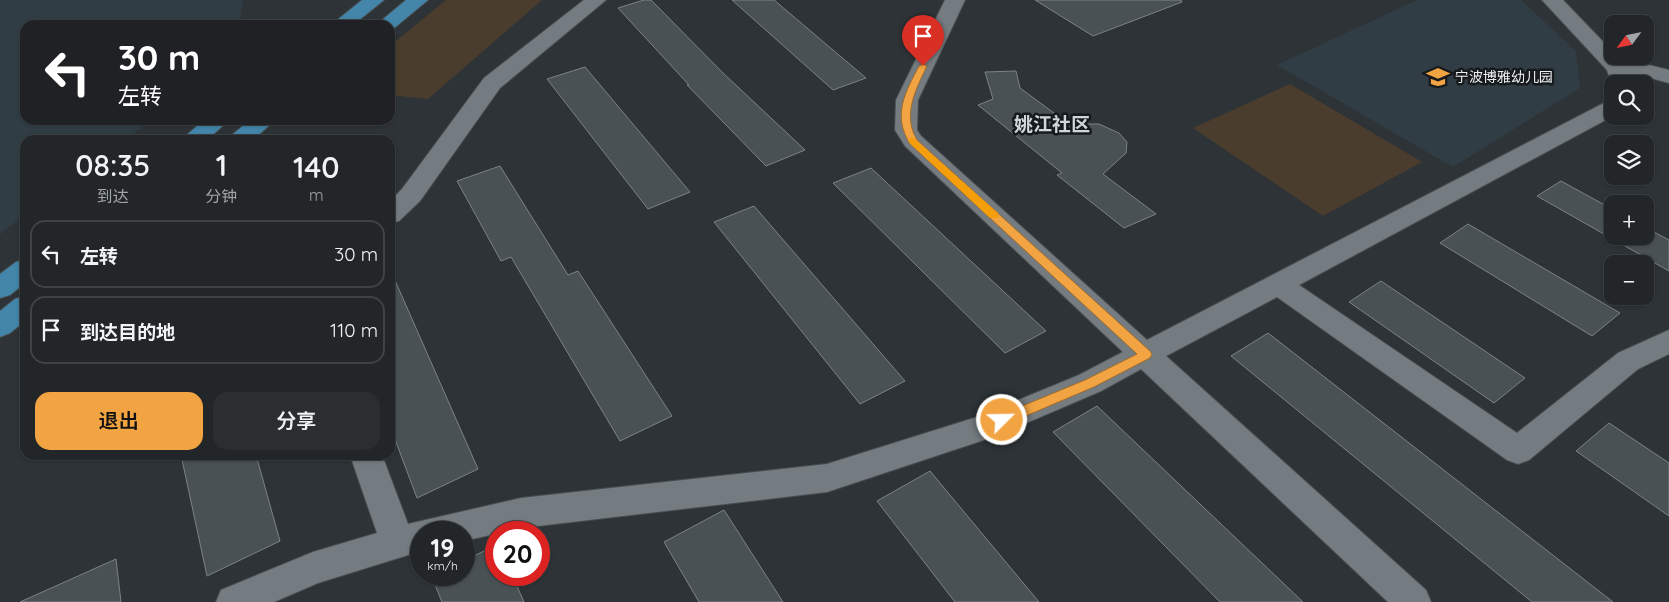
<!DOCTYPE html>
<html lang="zh">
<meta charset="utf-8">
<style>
:root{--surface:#222629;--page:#2a2e31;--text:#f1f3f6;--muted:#a2a5a8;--line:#3f4346;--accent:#f3a442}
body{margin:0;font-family:Quicksand,"Noto Sans SC",sans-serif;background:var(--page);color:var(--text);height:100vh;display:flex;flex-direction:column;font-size:19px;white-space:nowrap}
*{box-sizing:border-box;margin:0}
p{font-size:16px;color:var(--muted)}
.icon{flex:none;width:28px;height:28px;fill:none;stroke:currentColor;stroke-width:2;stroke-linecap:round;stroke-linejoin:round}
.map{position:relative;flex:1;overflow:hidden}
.panel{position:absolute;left:20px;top:135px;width:375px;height:325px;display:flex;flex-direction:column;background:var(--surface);border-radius:15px;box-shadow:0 1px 4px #0004,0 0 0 1px var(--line)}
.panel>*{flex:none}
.top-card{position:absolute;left:20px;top:20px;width:375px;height:105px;border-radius:15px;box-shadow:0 1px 4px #0004,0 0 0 1px var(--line);background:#202124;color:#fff;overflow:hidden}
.needle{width:32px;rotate:237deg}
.fabs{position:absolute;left:1604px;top:15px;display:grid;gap:10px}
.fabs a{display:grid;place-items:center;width:50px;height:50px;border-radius:10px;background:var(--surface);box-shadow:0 1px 4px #0004,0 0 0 1px var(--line);font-size:25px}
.speed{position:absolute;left:410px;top:521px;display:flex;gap:10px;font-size:25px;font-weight:700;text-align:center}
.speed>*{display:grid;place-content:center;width:65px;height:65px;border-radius:50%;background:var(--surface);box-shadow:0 1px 4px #0004,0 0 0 1px var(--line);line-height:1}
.speed small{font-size:12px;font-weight:400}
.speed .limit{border:8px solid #d22;background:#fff;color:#111}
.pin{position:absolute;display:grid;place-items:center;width:42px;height:42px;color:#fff;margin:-51px -21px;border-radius:50% 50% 50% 0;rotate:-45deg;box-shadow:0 0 5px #0007}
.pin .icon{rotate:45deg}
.me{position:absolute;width:55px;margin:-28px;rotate:67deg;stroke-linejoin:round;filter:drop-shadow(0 0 4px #0008)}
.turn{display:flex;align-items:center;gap:18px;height:105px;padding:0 15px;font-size:22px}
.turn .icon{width:65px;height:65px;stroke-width:2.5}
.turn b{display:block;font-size:35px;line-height:42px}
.eta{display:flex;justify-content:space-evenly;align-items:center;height:85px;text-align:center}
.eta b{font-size:30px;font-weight:600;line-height:35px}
.action{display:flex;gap:10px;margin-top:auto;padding:10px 15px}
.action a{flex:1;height:58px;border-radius:15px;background:var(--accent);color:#111;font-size:20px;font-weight:600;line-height:58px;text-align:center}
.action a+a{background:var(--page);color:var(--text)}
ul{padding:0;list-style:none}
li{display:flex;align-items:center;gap:15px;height:68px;margin:0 10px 8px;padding:0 5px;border:2px solid var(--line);border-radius:15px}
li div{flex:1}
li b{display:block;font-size:19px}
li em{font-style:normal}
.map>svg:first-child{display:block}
</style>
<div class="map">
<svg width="1669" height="602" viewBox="0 0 1669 602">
<rect width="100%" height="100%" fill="#2d3337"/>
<path fill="#313d45" d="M0 0H243L239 25H25V120H152L125 140H25V215L0 234Z
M1417 0H1521L1576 51 1580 88 1453 167 1277 65Z"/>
<path fill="#4b3d2d" d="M446 0H542L428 99 390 95V46Z
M1290 84 1422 162 1323 216 1193 128Z"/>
<path fill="#4a5155" stroke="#7c8388" d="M644 0H651L723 73 805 150 766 166 687 85H689L618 8Z
M732 0H774L866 78 833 90Z
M1035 0H1181L1182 2 1093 36Z
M585 67 690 192 648 209 547 79Z
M1016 71 1020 88 1069 124H1099L1119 133 1127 142 1126 153 1103 174 1156 214 1124 228 1057 175 1062 173 978 105 993 99 985 72Z
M500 166 568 275 578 271 672 416 620 441 511 257 501 261 457 181Z
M871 168 1046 331 1005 353 833 183Z
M1561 181 1612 209V236H1645V227L1669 240V271L1537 196Z
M754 206 905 381 860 404 714 222Z
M1468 224 1620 313 1592 336 1440 243Z
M390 269 478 469 417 498 390 426Z
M1381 281 1525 378 1494 403 1349 302Z
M1268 333 1613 602H1532L1231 356Z
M1097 406 1303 602H1220L1053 432Z
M1609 423 1669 463V516L1576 451Z
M181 455H256L280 541 207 576Z
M930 471 1039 602H955L877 501Z
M724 510 783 602H699L664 542Z
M496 545V575H512L524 602H442L431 575H464V561Z
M116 559 121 602H20Z"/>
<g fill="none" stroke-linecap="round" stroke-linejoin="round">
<defs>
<path id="minor" d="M584 0H606L500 88 420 201 399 221 390 223V201L402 189 484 78Z
M945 0H965L918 100 917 130 921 136 1147 340 1604 103 1612 101 1613 116 1299 285 1517 433 1618 353 1669 330V354L1638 369 1529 460 1518 464 1507 460 1277 297 1166 356 1426 590 1431 602H1388L1141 369 1101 391 996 436 827 492 521 528 464 541V532H421V551L318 583 274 602H216L221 590 313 552 377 533 350 455H382L408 524 521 498 827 464 977 417 1079 375 1123 352 905 146 895 130 896 100Z
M1542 0H1563L1612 51V56H1617L1623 62 1645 64 1669 70V83L1643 76 1630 75 1633 84H1612V86L1607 70Z"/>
<path id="major" d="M362 0H384L353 25H331Z
M406 0H428L393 29 390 30V25H376Z
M204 120H229L207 140H181Z
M250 120H275L253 140H226Z
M25 260V283L10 295 0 298V274L16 262Z
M25 296V321L10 333 0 337V311L15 299Z"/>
</defs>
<use href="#minor" stroke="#494e51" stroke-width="2"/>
<use href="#major" stroke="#494e51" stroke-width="2"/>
<use href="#minor" fill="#757c81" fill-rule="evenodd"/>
<use href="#major" fill="#4386a9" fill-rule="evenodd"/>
</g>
<path fill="#f3a442" stroke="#9e6b2b" d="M923 64 927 66C916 89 902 115 917 140L1150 351 1152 354 1150 358 1094 387 1007 424H998L996 420 998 416 1085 380 1137 354 910 144C892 115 905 93 919 66Z"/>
<path fill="#f59e0b" d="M912 137 998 213V218H990L909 142 908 140Z"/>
<defs>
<symbol id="school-bare" viewBox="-9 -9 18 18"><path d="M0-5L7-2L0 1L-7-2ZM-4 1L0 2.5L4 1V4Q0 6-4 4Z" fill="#f3a442" stroke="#171a1c" stroke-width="2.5" paint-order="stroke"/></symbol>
</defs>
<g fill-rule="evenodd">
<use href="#school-bare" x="1422" y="61" width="32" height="32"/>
</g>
<g text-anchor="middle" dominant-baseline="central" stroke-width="5" stroke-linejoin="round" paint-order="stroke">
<g font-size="14" fill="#ecf0f2" stroke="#171a1c" text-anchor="start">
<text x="1455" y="77">宁波博雅幼儿园</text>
</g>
<g font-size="19" font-weight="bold" fill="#cfd7dd" stroke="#171a1c">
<text x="1052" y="124">姚江社区</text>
</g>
</g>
</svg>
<div class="fabs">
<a><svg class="needle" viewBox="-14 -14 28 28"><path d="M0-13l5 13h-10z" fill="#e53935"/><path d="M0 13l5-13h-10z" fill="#a2a5a8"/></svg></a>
<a><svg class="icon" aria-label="search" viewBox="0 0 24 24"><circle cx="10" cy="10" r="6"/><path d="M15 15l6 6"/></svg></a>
<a><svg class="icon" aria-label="layers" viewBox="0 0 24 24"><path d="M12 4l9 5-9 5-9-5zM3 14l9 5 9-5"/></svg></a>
<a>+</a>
<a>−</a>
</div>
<div class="speed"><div>19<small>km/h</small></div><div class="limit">20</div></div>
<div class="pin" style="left:923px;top:66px;background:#d93025"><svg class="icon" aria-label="arrive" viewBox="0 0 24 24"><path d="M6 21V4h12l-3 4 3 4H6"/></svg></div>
<svg class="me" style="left:1002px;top:420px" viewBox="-20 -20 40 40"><circle r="17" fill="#f3a442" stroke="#fff" stroke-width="3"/><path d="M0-11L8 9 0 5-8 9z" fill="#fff"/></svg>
<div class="top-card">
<div class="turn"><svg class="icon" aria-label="left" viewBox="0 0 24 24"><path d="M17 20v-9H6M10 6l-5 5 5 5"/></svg><div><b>30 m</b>左转</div></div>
</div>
<section class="panel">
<div class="eta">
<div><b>08:35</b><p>到达</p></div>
<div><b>1</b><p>分钟</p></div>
<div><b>140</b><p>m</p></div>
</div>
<ul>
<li><svg class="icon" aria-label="left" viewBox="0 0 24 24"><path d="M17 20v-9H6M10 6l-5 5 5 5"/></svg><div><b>左转</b></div><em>30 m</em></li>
<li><svg class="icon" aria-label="arrive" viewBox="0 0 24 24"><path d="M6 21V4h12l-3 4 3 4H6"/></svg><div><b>到达目的地</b></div><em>110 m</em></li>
</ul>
<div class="action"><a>退出</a><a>分享</a></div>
</section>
</div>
